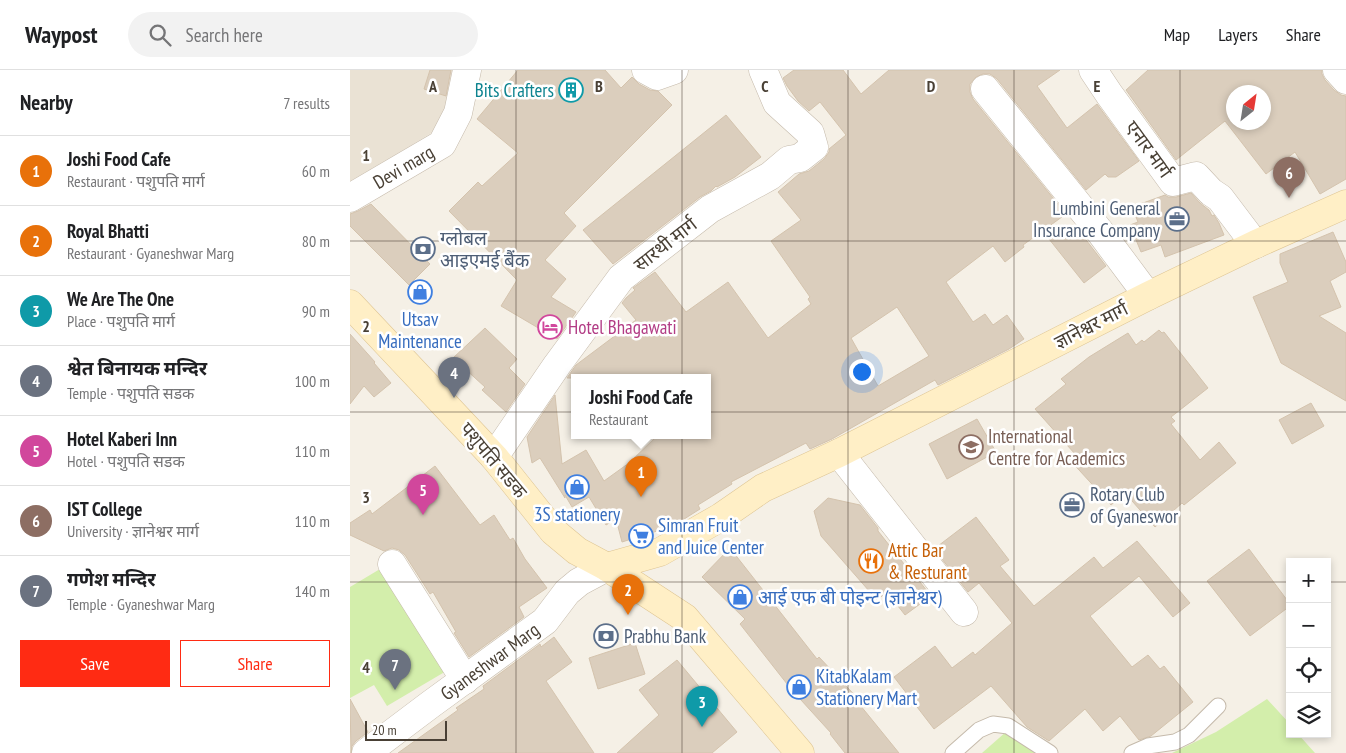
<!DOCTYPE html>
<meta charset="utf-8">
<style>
body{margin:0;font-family:"PT Sans Narrow","Noto Sans Devanagari",sans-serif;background:#f2f2f2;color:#202124}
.controls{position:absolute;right:15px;bottom:15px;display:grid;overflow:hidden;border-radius:0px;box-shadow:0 2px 8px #0003}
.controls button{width:45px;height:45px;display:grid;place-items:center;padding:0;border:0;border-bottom:1px solid #e0e0e0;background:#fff;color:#202124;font:25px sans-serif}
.compass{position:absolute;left:876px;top:15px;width:45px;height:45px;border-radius:50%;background:#fff;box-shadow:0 2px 8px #0003;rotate:30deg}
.scale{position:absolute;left:15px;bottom:12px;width:82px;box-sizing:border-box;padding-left:5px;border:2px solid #494035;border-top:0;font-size:14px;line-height:18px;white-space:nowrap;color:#494035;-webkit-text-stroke:4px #fff;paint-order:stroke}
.you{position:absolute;left:511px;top:301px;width:18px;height:18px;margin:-12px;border:4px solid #fff;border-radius:50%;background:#1a73e8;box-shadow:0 0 0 8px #1a73e833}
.badge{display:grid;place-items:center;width:32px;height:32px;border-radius:50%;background:#ff2b13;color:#fff;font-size:16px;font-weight:700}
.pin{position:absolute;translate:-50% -41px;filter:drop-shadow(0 1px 2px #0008)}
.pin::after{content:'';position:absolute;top:26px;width:18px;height:15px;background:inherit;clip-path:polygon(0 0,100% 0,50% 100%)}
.popup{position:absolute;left:221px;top:304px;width:140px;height:65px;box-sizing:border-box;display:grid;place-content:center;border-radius:0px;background:#fff;filter:drop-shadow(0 1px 4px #0005);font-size:16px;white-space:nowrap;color:#757577}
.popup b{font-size:19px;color:#202124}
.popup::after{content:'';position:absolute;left:50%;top:100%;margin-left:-10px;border:10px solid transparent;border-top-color:#fff}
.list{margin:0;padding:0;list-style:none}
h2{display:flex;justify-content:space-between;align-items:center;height:65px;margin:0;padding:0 20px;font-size:21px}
h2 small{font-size:16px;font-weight:400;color:#757577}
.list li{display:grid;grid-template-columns:32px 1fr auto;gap:15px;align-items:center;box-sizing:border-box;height:70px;padding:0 20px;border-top:1px solid #e0e0e0}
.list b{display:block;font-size:19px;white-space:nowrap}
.list p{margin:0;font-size:16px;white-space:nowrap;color:#757577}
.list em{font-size:16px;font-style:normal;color:#757577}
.actions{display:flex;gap:10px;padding:15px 20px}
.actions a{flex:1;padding:11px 0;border:1px solid #ff2b13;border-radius:0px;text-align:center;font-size:18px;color:#ff2b13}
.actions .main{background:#ff2b13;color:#fff}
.icon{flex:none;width:28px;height:28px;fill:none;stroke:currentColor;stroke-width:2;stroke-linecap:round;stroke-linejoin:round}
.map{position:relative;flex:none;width:996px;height:683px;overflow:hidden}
header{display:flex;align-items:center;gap:30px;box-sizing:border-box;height:70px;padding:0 25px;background:#fff;border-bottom:1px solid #e0e0e0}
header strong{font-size:24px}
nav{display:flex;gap:28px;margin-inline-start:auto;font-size:18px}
.search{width:350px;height:45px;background:#f2f2f2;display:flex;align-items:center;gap:12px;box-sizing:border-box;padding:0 18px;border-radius:28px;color:#757577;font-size:19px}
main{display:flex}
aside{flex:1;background:#fff}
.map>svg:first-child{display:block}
.residential{fill:#eae2d4}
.green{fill:#d3eeab}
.building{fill:#dbcebd;stroke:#d4c3ad;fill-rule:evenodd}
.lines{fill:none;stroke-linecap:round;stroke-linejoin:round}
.lane-casing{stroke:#c5baab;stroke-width:17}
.street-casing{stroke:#c5baab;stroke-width:29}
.secondary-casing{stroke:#dec593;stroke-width:29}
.lane{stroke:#fff;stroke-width:15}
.street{stroke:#fff;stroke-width:28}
.secondary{stroke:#ffefc6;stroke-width:28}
.grid{fill:none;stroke:#494035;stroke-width:1;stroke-opacity:0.55}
.labels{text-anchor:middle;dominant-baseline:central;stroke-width:5;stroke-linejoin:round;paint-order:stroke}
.culture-label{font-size:19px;fill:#0d838f;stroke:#fff;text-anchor:end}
.street-label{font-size:19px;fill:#494035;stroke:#fff}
.service-label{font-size:19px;fill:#4e5e75;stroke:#fff;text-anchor:start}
.shop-label{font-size:19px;fill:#366cbe;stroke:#fff;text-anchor:start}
.hotel-label{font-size:19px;fill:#b23c85;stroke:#fff;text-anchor:start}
.education-label{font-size:19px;fill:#785e54;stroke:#fff;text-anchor:start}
.food-label{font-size:19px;fill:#c56008;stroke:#fff;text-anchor:start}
.grid-label{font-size:16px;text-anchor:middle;font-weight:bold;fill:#494035;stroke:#fff;stroke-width:5;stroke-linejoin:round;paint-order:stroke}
</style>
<header>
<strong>Waypost</strong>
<div class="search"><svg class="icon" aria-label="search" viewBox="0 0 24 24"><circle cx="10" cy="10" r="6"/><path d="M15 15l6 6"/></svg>Search here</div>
<nav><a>Map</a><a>Layers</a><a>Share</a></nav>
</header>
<main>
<aside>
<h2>Nearby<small>7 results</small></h2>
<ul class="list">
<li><span class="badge" style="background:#e8710a">1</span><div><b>Joshi Food Cafe</b><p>Restaurant · पशुपति मार्ग</p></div><em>60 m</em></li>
<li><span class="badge" style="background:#e8710a">2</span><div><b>Royal Bhatti</b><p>Restaurant · Gyaneshwar Marg</p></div><em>80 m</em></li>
<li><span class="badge" style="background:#0f9aa8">3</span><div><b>We Are The One</b><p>Place · पशुपति मार्ग</p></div><em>90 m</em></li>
<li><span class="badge" style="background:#6b7280">4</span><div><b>श्वेत बिनायक मन्दिर</b><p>Temple · पशुपति सडक</p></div><em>100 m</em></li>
<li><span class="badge" style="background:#d1479c">5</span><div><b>Hotel Kaberi Inn</b><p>Hotel · पशुपति सडक</p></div><em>110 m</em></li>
<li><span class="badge" style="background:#8d6e63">6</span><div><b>IST College</b><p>University · ज्ञानेश्वर मार्ग</p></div><em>110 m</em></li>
<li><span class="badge" style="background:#6b7280">7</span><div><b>गणेश मन्दिर</b><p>Temple · Gyaneshwar Marg</p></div><em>140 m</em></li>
</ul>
<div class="actions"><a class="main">Save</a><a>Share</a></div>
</aside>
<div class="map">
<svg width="996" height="683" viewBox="0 0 996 683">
<rect width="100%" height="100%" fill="#f5f0e6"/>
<polygon class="residential" points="0,0 104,0 97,38 86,60 0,113"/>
<g class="green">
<polygon points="35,496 98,600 37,636 24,615 0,628 0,517"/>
<polygon points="917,629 940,654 940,664 948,664 965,683 822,683 866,662"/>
<polygon points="657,661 690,683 632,683"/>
</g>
<g class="building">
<polygon points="80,0 101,0 96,26 74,19"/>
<polygon points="168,0 255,0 271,18 282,7 289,14 300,20 308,21 322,35 214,143 226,156 195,190 216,209 201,227 226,242 207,269 151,236 167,210 99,141 128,112 132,116 168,83 127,49"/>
<path d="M444,0H493L511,24L539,0H710L687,16L717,58L747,34L789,91L766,107H758L755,104L736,120L647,9L640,4H633L626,7L620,14V22L623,29L716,144L673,175L674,177L655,192L643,176L596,212L623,252L635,244L643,255L657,245L674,269L659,279L588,315L585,310L482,369L460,379L456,373L381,412L382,414L348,435L350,439L323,456L272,472L266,449L256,455L239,427L222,437L215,425V428L190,388L182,393L177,367L205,325L212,394L236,380L254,411L279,393L307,366H357V308H217L226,295L286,250L272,233L276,228L285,220L283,218L305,202L336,242L378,212L418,268L461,234L458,229L460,227L421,171L451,150L428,122L449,104L459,101L474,89L479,82V79L496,65L470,32L459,41L448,31L437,16L433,8ZM547,237L579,286L528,316L501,268Z"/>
<path d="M798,0H972V4L975,10L984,20L991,25L996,26V109L970,124L945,82L916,104L875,51L826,90L776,20ZM884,22H914V52H884Z"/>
<polygon points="376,45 411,87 385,107 367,117 366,116 361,121 350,127 263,194 233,160"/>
<polygon points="841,123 850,133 859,140 862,146 864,145 869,153 874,165 815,187 811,175 791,182 780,155 788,152 782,137 815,125 818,127 826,127"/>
<polygon points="21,134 80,194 59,215 0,156 0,144 8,141"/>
<polygon points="727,158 756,196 734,213 699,169"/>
<polygon points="983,162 996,192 996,202 980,211 991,237 969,246 996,263 996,331 931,293 903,227 938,212 930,193 930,184"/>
<polygon points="135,258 167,289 159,298 175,314 156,342 132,320 135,317 103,288"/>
<polygon points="809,260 812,263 814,262 858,318 821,347 825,351 821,354 850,390 869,372 886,393 834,435 832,433 805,457 775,423 761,435 719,389 725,384 685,339 716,314 711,309 739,287 778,263 786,275 792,270 794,272"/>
<polygon points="0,264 25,292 24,293 41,313 24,327 14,316 0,334"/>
<polygon points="961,333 974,356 942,374 929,350"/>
<polygon points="627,349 646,382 597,409 579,374"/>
<polygon points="85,396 130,455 144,445 160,470 163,468 175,489 197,518 169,537 174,547 119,587 104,563 106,562 83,522 80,524 55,485 49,480 42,478 34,481 0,465 0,453 20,440 22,444"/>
<polygon points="478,428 510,435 528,458 528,461 558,499 559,498 581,526 555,545 537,522 527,530 471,466 464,441"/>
<polygon points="626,447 659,490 650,496 684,536 744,487 753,498 787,471 840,533 823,547 789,506 740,546 782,597 798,585 810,599 814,596 843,632 801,666 789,670 770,646 753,661 735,639 699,671 677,657 641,616 584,659 544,607 585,576 602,598 623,582 625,585 662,553 629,513 618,522 584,479"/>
<polygon points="380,478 467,589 469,587 512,633 510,635 549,683 495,683 480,664 481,663 441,619 390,554 395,549 352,507"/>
<polygon points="899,479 940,534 940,536 900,566 857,511"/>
<polygon points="204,567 222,592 196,611 244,683 48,683 108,640 106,638 134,619 133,616 190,574 191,577"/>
<polygon points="285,573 295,604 248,619 239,588"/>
<polygon points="327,590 387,662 362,683 267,683 309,645 289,620"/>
<polygon points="0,629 18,662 6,671 2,676 1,683"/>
</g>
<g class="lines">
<g class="lane-casing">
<g id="lane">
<polyline points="603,683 629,660 643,654 658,656 700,683"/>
<polyline points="782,683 798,676 825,672 839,665 868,636"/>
</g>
</g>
<g class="street-casing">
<g id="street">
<polyline points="296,0 307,6 324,0"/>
<polyline points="743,0 759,24 823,112 846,106 861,122 870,128 898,165 906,174"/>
<polyline points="987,0 996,10"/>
<polyline points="635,19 751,163 798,226"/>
<path id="s1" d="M0,128L92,74L108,43L117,0"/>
<polyline points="489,383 614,542"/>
<polyline points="144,387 207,295 271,208 360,139 420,106 439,90 450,88 464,77 460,63 427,33 413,0"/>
<polyline points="42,494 115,610"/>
<path id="s2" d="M16,683L81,634L195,551L217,522L229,512L257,497"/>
</g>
</g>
<g class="secondary-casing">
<g id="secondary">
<polyline points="0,234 144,387 203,461 227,481 257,497 335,548 450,683"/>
<polyline points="257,497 310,482 371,447 413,418 489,383 798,226 906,174 996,134"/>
</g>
</g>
<use href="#lane" class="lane"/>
<use href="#street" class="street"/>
<use href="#secondary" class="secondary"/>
</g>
<path class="grid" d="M166,0V683M332,0V683M498,0V683M664,0V683M830,0V683M0,171H996M0,342H996M0,512H940M977,512H996"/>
<defs>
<g id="building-ring" transform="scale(1.25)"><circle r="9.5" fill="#fff" stroke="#0f9aa8" stroke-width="1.5"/><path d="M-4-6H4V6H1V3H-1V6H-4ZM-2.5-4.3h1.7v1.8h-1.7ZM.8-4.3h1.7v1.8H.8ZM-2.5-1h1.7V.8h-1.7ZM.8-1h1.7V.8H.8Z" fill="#0f9aa8"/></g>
<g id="office-ring" transform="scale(1.25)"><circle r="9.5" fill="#fff" stroke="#5c6f8a" stroke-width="1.5"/><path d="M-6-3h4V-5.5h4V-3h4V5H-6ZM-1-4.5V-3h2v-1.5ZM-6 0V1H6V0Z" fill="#5c6f8a"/></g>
<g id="bank-ring" transform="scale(1.25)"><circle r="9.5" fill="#fff" stroke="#5c6f8a" stroke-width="1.5"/><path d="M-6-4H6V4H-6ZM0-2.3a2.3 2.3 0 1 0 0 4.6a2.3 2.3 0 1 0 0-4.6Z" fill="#5c6f8a"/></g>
<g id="shop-ring" transform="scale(1.25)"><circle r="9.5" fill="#fff" stroke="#3f7fe0" stroke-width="1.5"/><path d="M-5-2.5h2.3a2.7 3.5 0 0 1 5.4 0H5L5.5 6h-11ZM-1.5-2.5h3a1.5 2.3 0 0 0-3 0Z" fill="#3f7fe0"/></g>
<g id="hotel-ring" transform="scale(1.25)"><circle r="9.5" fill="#fff" stroke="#d1479c" stroke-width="1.5"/><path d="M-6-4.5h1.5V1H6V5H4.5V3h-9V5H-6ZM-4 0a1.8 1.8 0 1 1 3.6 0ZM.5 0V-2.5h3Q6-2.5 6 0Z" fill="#d1479c"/></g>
<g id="university-ring" transform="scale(1.25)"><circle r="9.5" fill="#fff" stroke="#8d6e63" stroke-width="1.5"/><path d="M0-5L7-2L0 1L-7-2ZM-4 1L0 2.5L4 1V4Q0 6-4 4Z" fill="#8d6e63"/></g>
<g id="supermarket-ring" transform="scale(1.25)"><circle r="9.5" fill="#fff" stroke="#3f7fe0" stroke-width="1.5"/><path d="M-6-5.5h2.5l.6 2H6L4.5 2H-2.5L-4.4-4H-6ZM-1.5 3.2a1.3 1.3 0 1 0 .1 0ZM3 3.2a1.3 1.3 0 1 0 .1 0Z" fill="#3f7fe0"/></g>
<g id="restaurant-ring" transform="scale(1.25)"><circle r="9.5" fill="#fff" stroke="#e8710a" stroke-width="1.5"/><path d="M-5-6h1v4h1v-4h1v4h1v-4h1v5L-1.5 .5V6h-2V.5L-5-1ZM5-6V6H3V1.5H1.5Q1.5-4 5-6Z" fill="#e8710a"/></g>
</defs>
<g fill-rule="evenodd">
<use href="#building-ring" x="221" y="20"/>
<use href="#office-ring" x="827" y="149"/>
<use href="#bank-ring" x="73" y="179"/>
<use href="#shop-ring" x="70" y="222"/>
<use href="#hotel-ring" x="200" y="257"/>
<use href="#university-ring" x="621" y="377"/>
<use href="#shop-ring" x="227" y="417"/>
<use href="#office-ring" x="722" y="435"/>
<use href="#supermarket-ring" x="291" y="466"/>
<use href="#restaurant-ring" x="521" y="491"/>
<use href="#shop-ring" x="390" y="527"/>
<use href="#bank-ring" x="256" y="566"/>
<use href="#shop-ring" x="449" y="617"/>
</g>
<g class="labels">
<g class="culture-label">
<text x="204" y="20">Bits Crafters</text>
</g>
<g class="street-label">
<text transform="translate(799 79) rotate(54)">एनार मार्ग</text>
<text stroke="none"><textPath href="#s1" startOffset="62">Devi marg</textPath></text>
<text transform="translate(315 174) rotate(-38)">सारथी मार्ग</text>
<text transform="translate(741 255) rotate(-27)">ज्ञानेश्वर मार्ग</text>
<text transform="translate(144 390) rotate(50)">पशुपति सडक</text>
<text stroke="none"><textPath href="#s2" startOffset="154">Gyaneshwar Marg</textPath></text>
</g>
<g class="service-label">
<text x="810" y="138" text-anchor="end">Lumbini General<tspan x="810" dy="22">Insurance Company</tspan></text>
<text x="90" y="168">ग्लोबल<tspan x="90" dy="22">आइएमई बैंक</tspan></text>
<text x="740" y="424">Rotary Club<tspan x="740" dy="22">of Gyaneswor</tspan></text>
<text x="274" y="566">Prabhu Bank</text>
</g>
<g class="shop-label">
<text x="70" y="249" text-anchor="middle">Utsav<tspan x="70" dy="22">Maintenance</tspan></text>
<text x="227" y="444" text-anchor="middle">3S stationery</text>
<text x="308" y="455">Simran Fruit<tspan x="308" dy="22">and Juice Center</tspan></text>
<text x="408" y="527">आई एफ बी पोइन्ट (ज्ञानेश्वर)</text>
<text x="466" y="606">KitabKalam<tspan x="466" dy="22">Stationery Mart</tspan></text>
</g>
<g class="hotel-label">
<text x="218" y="257">Hotel Bhagawati</text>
</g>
<g class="education-label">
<text x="638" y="366">International<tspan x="638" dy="22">Centre for Academics</tspan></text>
</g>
<g class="food-label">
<text x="538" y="480">Attic Bar<tspan x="538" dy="22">&amp; Resturant</tspan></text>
</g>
</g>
<g class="grid-label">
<text x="83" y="22">A</text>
<text x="249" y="22">B</text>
<text x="415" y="22">C</text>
<text x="581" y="22">D</text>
<text x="747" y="22">E</text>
<text x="16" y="91">1</text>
<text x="16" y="262">2</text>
<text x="16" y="433">3</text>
<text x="16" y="603">4</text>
</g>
</svg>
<div class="controls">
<button>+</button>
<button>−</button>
<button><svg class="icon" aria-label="locate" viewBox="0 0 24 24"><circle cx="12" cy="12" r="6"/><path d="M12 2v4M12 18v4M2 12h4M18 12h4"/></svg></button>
<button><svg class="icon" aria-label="layers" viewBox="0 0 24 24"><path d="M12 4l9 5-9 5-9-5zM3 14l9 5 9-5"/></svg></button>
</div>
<svg class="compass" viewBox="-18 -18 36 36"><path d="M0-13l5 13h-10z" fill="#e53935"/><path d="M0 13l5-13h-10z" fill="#757577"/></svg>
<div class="scale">20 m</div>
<div class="you"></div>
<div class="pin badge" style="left:291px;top:427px;background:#e8710a">1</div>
<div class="popup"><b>Joshi Food Cafe</b>Restaurant</div>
<div class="pin badge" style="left:278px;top:545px;background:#e8710a">2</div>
<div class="pin badge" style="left:352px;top:657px;background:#0f9aa8">3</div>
<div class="pin badge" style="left:104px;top:328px;background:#6b7280">4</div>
<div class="pin badge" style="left:73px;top:445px;background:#d1479c">5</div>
<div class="pin badge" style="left:939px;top:128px;background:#8d6e63">6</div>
<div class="pin badge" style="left:45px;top:620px;background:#6b7280">7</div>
</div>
</main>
